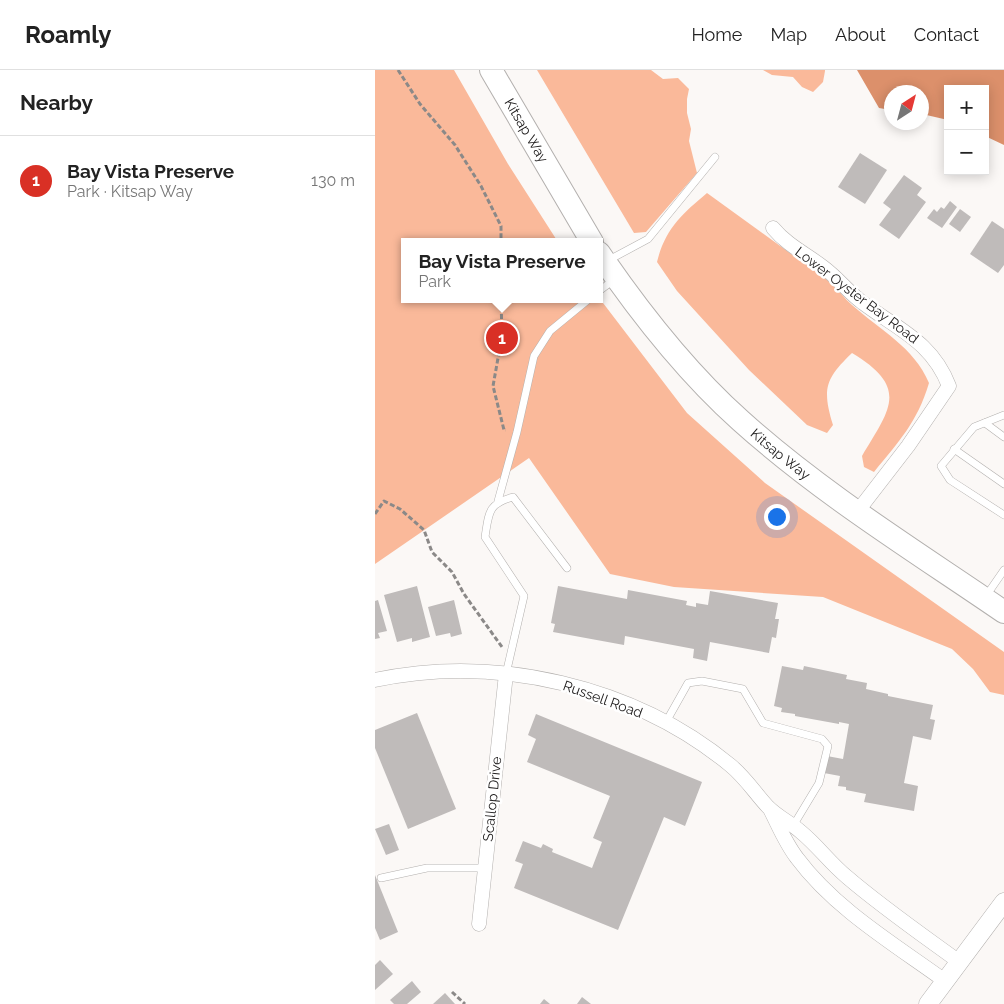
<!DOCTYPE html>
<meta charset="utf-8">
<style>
body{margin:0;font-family:Raleway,sans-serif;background:#f6f6f6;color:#222}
.controls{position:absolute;right:15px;top:15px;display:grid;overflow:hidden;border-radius:0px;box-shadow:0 2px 12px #0003}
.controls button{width:45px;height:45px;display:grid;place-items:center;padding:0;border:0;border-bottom:1px solid #e0e0e0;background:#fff;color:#222;font:25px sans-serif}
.compass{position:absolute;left:509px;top:15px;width:45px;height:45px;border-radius:50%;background:#fff;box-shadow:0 2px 12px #0003;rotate:36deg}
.you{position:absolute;left:401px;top:446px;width:18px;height:18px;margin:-12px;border:4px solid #fff;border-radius:50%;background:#1a73e8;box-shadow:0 0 0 8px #1a73e833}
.badge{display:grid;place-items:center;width:32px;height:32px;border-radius:50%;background:#d93025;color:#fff;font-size:16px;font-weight:700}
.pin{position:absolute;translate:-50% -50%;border:2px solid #fff;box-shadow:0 1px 5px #0006}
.popup{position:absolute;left:26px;top:168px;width:202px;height:65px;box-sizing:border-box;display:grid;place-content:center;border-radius:0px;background:#fff;filter:drop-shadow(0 1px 4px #0005);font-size:16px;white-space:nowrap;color:#767676}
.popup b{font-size:19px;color:#222}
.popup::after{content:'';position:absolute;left:50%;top:100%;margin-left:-10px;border:10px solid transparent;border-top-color:#fff}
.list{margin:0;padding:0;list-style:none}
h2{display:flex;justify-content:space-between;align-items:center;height:65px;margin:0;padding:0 20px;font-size:21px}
h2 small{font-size:16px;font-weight:400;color:#767676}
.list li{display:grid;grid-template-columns:32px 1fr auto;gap:15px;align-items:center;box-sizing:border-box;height:90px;padding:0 20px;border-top:1px solid #e0e0e0}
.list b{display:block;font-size:19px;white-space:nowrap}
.list p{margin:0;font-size:16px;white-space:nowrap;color:#767676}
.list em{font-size:16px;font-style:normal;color:#767676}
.map{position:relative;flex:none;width:629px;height:934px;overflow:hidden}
header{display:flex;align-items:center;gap:30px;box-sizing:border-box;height:70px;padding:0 25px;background:#fff;border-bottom:1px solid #e0e0e0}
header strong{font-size:24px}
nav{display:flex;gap:28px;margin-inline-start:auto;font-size:18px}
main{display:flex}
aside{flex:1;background:#fff}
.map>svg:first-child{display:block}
.green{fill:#fab99a}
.water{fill:#dc906b}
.building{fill:#bfbbba}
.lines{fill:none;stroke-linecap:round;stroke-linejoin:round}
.service-casing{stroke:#b3b0ae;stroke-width:8}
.minor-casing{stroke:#b3b0ae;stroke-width:15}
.tertiary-casing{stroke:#b3b0ae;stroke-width:19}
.primary-casing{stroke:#b3b0ae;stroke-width:24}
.path{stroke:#8b8988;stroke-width:3;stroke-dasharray:5 2.5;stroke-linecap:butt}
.service{stroke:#fff;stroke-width:7}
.minor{stroke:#fff;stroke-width:14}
.tertiary{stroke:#fff;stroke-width:18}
.primary{stroke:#fff;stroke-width:22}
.labels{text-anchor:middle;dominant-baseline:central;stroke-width:5;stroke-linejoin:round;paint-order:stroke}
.street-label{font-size:14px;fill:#222020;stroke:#fff}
</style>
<header>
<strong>Roamly</strong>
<nav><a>Home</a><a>Map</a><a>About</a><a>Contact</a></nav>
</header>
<main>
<aside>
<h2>Nearby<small></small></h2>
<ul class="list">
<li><span class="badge">1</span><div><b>Bay Vista Preserve</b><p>Park · Kitsap Way</p></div><em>130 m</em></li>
</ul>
</aside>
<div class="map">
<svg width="629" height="934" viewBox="0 0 629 934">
<rect width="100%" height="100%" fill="#fbf8f6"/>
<g class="green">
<polygon points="0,0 79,0 133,94 183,172 29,172 29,229 225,229 312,343 390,413 629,582 629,625 615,622 598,599 577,579 448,527 299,517 235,504 154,388 0,494"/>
<polygon points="162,0 276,0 288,9 303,8 314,19 312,29 312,43 316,59 314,71 322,103 271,162 259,163"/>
<polygon points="388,0 450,0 450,1 448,12 438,22 427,17 418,7 397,5"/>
<path d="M332,123L459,215C464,221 470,229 477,235C505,260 539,277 554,313C542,353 524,371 499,402L489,397L487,386C515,339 535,318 477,283C450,309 447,319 458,355L452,363L432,355L374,300L302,221L282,192C290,159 307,144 332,123Z"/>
</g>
<polygon class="water" points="482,0 629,0 629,75 610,66 610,19 573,19 573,50 547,44 546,22 516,22 516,40 504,38"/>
<g class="building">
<polygon points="485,83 512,100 490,134 463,117"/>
<polygon points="529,105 547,118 542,125 551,132 524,169 504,155 516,139 508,133"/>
<polygon points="575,131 582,137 567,158 552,148 559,139 562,142 566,137 569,139"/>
<polygon points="585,139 596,147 585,162 574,154"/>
<polygon points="617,151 629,159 629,195 623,203 595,184"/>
<polygon points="42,516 55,567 37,572 37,568 22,572 9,525"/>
<polygon points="183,516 252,529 253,520 312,531 311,535 321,537 321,533 333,535 335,521 403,533 400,549 404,549 401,568 397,567 394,583 335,572 332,591 318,588 319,579 250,566 249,575 178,562 180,554 176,553"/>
<polygon points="3,530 12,561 3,563 5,568 0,569 0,531"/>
<polygon points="79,530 87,564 76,567 75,563 61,566 53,537"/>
<polygon points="407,596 428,600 429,596 472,605 471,609 492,613 491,619 513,624 513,626 558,635 555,649 560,650 556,670 538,666 529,713 543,716 539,741 489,732 491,724 471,720 471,717 463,716 465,706 449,703 452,686 468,689 474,654 464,652 464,654 420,646 420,644 406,642 407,638 399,636"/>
<polygon points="42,643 81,739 33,759 0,678 0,660"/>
<polygon points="161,644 327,712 310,756 289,747 243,860 139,818 148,794 140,791 148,771 166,778 168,774 178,779 177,782 217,798 227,772 218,768 235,726 152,692 161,669 153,665"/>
<polygon points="14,754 24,780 11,785 0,759"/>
<polygon points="0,805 23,862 5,870 0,858"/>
<polygon points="5,890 18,904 0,920 0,895"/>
<polygon points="37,911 46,922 32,934 19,934 15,930"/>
<polygon points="70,923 80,934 58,934"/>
<polygon points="207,927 216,934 202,934"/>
<polygon points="169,929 175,934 165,934"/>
</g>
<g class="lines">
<g class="service-casing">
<g id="service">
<polyline points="232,191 273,169 340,87"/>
<polyline points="224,221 240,209"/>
<polyline points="629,345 599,357 566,396 575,410 629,445"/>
<polyline points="610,353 629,367"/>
<polyline points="579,379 629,414"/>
<polyline points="123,431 142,362 159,286 175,261 214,229"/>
<polyline points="611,526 629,500"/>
<path d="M131,604L149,526L110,467C114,442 113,434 138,427L192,498"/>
<polyline points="291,652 313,613 327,611 368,619 388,653 447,669 453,676 444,713 418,756"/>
<polyline points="6,808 52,798 110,798"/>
</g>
</g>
<g class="minor-casing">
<g id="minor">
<path d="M398,158C412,175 431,184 448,197C463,208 474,223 488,233C524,260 557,272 574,316L533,376L482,442"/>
<path d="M0,610C121,584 259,616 355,695C370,707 380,723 393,737C403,747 416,753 426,762C443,776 455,793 472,807C507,837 546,864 583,891"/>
<path d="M396,741C404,757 411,774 422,788C460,839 519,874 570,911"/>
<polyline points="104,854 131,604"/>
</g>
</g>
<g class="tertiary-casing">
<polyline id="tertiary" points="553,934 629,832"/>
</g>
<g class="primary-casing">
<g id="primary">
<path id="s1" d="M116,0L217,172"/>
<path id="s2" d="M224,183C265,243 311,302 366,351C446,423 540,481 629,542"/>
</g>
</g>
<g class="path">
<polyline points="23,0 45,34 80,75 106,116 126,156 126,172"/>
<polyline points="126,229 127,266 118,316 129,360 131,360"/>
<polyline points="0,444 9,431 25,439 49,460 57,482 77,502 89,524 127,577"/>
<polyline points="77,922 90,934"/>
</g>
<use href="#service" class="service"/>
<use href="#minor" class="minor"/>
<use href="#tertiary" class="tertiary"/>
<use href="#primary" class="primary"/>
</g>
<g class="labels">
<g class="street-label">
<text stroke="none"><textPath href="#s1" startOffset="70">Kitsap Way</textPath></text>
<text transform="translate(482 225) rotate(37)">Lower Oyster Bay Road</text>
<text stroke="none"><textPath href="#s2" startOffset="272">Kitsap Way</textPath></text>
<text transform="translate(228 629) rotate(20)">Russell Road</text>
<text transform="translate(117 729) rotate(-84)">Scallop Drive</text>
</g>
</g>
</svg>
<div class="controls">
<button>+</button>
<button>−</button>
</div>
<svg class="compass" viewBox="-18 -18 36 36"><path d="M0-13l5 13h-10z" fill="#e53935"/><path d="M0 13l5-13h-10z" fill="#767676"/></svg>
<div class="you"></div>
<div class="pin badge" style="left:127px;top:268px">1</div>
<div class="popup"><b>Bay Vista Preserve</b>Park</div>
</div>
</main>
